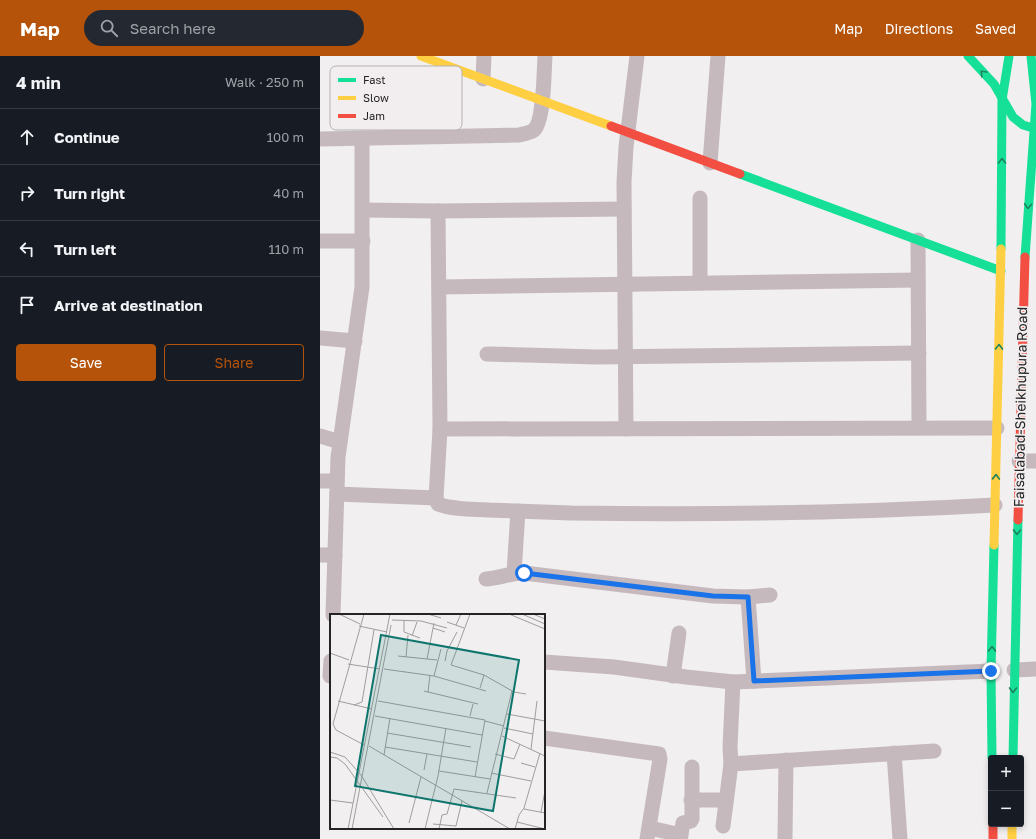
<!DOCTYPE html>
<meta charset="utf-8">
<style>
body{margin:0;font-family:"Golos Text",sans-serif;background:#242831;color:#f1f3f6}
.controls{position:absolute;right:12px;bottom:12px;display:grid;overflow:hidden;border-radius:4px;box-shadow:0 2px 6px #0003}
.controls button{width:36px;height:36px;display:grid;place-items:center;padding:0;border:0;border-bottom:1px solid #363941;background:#171b24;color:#f1f3f6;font:20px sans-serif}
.stop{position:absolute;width:12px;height:12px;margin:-9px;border:3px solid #1a73e8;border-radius:50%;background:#fff}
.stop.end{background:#1a73e8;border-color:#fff;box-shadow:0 1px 4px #0008}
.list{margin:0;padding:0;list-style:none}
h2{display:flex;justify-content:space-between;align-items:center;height:52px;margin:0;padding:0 16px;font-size:17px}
h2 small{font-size:13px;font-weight:400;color:#9ea1a6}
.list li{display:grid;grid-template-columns:26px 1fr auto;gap:12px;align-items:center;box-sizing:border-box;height:56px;padding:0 16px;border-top:1px solid #363941}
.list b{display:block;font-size:15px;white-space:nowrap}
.list em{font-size:13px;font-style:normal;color:#9ea1a6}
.actions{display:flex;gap:8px;padding:12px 16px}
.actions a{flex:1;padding:9px 0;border:1px solid #b45309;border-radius:4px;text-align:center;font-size:14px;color:#b45309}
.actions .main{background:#b45309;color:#fff}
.icon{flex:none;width:22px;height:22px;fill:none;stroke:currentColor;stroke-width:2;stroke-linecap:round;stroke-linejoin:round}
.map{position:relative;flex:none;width:716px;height:783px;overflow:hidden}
header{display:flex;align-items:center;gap:24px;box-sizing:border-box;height:56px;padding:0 20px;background:#b45309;color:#fff}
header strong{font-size:19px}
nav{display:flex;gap:22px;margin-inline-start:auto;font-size:14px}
.search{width:280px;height:36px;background:#242831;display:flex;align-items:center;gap:10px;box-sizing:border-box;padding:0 14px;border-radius:22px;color:#9ea1a6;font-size:15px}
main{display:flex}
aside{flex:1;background:#171b24}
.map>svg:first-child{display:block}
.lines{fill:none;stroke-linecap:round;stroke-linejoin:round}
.street{stroke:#c6b9be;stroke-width:15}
.fast{stroke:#16e098;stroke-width:9}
.slow{stroke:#ffcf43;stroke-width:9}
.jam{stroke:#f24e42;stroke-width:9}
.oneway{stroke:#1e825e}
.route{stroke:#1a73e8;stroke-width:5}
.labels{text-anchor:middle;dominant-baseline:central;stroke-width:3.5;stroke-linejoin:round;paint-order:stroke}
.street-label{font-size:14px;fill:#252424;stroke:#f2eeef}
.inset-road{fill:none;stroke:#9f9e9e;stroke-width:1}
.view{fill:#0f766e;fill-opacity:0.15;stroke:#0f766e;stroke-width:2}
.inset-edge{fill:none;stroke:#252424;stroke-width:2}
.key{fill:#f2eeef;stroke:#b4b1b2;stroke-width:1}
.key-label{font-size:11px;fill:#252424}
</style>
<header>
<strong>Map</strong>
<div class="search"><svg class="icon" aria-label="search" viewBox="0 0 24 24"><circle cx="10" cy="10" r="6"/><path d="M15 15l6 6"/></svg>Search here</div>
<nav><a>Map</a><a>Directions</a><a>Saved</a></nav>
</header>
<main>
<aside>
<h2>4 min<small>Walk · 250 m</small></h2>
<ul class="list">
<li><svg class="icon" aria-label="ahead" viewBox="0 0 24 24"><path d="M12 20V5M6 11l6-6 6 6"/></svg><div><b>Continue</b></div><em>100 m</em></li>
<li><svg class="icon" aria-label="right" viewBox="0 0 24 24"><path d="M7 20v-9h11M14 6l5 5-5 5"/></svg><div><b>Turn right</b></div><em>40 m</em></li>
<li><svg class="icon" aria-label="left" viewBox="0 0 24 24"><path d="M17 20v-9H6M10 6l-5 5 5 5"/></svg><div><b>Turn left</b></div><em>110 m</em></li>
<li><svg class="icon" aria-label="arrive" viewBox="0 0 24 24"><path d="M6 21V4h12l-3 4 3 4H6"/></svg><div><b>Arrive at destination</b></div></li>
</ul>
<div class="actions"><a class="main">Save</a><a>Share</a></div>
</aside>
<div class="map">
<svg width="716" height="783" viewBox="0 0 716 783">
<rect width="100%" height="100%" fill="#f1eff0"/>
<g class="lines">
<g class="street">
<polyline points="163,23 164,0"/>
<path d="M0,83L199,79C203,78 210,77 214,74C224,65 224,15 225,0"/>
<polyline points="390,107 398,0"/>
<polyline points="380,142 380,227"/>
<polyline points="43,154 118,155 304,153"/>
<path d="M118,155L120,373L116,442L118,448C134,454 153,453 169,454C197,455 224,456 251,457C393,459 534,457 675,449"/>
<polyline points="598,184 599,372"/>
<polyline points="0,185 43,185"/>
<polyline points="119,231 598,224"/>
<polyline points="0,282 35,285"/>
<polyline points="167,298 277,301 599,297"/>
<polyline points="120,373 677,372"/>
<polyline points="306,373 304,126 306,91 317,0"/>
<polyline points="0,380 20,386"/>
<polyline points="699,405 716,405"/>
<polyline points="0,425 17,425"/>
<polyline points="17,438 116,442"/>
<polyline points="0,499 15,499"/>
<polyline points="194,517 198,455"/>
<path d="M166,523C179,522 191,517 204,517L393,540L428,541L450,539"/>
<polyline points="428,541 434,625"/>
<polyline points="13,559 18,401 42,231 42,82"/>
<polyline points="224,606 294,611 366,621 413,626 671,615"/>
<polyline points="694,614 716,613"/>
<polyline points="10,620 11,605"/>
<polyline points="353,620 359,577"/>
<polyline points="224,682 339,698 340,703 327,783"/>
<polyline points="574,697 580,783"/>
<polyline points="411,708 614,695"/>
<polyline points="371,744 406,744"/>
<polyline points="403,770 411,708 410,691 413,626"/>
<polyline points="330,772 361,779"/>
<polyline points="360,783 363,767 371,765 372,763 372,711"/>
<polyline points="465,783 466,704"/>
</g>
<g class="fast">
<polyline points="648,0 674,28 693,61 703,69 713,72 716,75"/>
<polyline points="420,118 681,215"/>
<polyline points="681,193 682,44 689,0"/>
<polyline points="705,201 716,48 711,0"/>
<polyline points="672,702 671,615 674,489"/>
<polyline points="693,702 698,464"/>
</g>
<g class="slow">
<polyline points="101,0 291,70"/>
<polyline points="674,489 681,193"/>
<polyline points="692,768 692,783"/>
</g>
<g class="jam">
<polyline points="291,70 420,118"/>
<polyline points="698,464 705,201"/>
<polyline points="673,768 673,783"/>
</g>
</g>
<defs><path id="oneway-chevron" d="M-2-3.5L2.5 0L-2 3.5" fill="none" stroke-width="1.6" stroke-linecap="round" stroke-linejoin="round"/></defs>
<g class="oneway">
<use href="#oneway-chevron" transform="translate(663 17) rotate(-133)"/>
<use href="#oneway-chevron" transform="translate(682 105) rotate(-90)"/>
<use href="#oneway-chevron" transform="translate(708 150) rotate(94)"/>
<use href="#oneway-chevron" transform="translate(679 291) rotate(-89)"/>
<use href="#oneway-chevron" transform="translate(676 421) rotate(-88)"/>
<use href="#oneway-chevron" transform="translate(697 476) rotate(91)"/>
<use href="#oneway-chevron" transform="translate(672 593) rotate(-89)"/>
<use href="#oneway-chevron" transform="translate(693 634) rotate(91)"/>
</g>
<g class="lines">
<polyline class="route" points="204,517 393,540 428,541 434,625 671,615"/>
</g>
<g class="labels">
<g class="street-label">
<text transform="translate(700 351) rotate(-89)">Faisalabad-Sheikhupura Road</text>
</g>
</g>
<g transform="translate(10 558)">
<rect width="215" height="215" fill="#f1eff0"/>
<path class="inset-road" d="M9,0L30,10M34,0L3,110L6,116L34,131M98,0L111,4M140,0L121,51L154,61L184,78L196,80M179,0L215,15M192,0L215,10M203,0L215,5M62,6L91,7L117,14M74,7V18L90,24M117,8L134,14M126,11L131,0M29,12L57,18M103,14L115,18M82,22L87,8M0,39L19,46M68,42L107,46M76,43L78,21M97,45L104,9M115,47L117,37L127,18M18,50L50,55M54,55L104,62L156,77M104,62L111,35M150,74L154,61M94,77L148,90M98,78L100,61M8,87L42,95M48,87L155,106L145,163M24,91L32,88L44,16M177,100L215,107M45,102L152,121M140,102L143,90M155,107L174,112M174,114L203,120M57,119L141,133M172,122L215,142M39,132L180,215M55,133L147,148M201,135L207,87M0,138L15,143L31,161L64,215M165,140L184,145L190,130M54,141L60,104M0,143L7,144L15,150L53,203M191,149L205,153M94,156L97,140M109,157L160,165M161,159L201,167M157,179L182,77M0,186L23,189M194,195L215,199M211,198L215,177M187,208L215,215M79,209L91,163M103,210L126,212L132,187M18,215L60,0M22,215L61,11M95,215L108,162L116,114M109,215L112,201L117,200L124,175L186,184M185,215L189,201L194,194L210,139"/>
<path class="view" d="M51,21L189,46L163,197L25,172Z"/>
<rect width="215" height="215" class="inset-edge"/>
</g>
<rect x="10" y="10" width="132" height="64" rx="6" class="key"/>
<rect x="18" y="22" width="18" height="4" fill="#16e098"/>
<rect x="18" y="40" width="18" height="4" fill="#ffcf43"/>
<rect x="18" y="58" width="18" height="4" fill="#f24e42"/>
<g class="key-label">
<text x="43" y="28">Fast</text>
<text x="43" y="46">Slow</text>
<text x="43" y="64">Jam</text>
</g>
</svg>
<div class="controls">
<button>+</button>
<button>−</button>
</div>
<div class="stop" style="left:204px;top:517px"></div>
<div class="stop end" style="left:671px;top:615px"></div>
</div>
</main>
